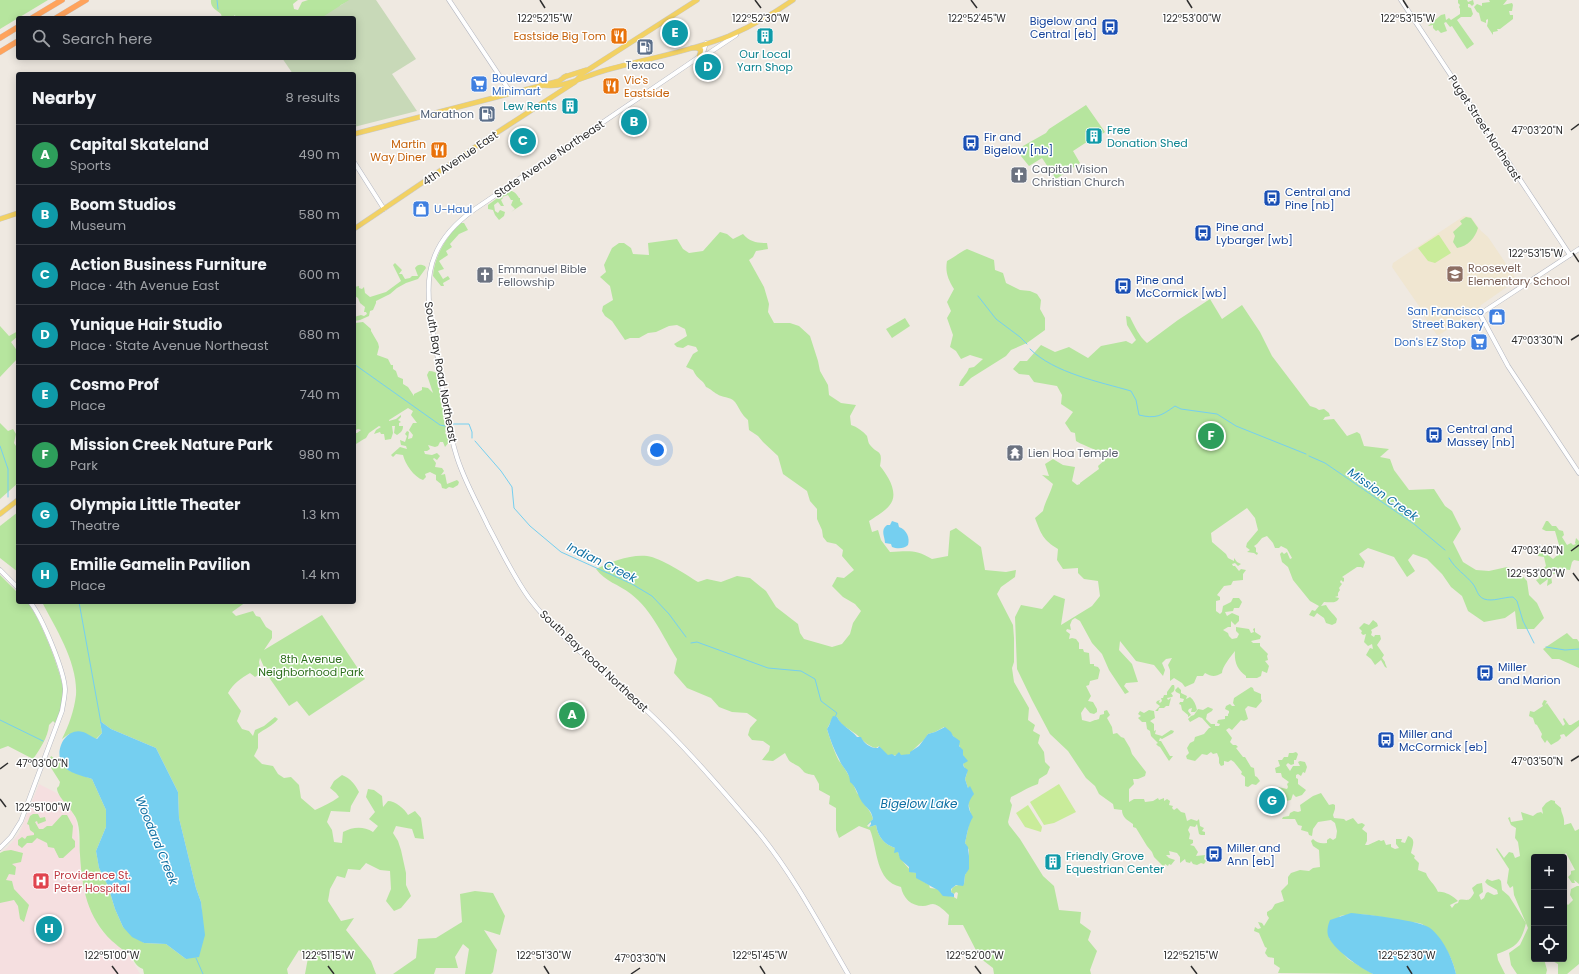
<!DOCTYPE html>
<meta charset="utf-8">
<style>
body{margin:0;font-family:Poppins,sans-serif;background:#20242c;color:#f1f3f6}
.controls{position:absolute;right:12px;bottom:12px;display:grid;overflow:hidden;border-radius:4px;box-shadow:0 2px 10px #0003}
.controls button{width:36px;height:36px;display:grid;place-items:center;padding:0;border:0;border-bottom:1px solid #363941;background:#171b24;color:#f1f3f6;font:20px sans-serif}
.you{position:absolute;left:657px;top:450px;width:14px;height:14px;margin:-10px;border:3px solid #fff;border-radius:50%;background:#1a73e8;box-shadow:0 0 0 6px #1a73e833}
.badge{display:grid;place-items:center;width:26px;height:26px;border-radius:50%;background:#4264fb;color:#fff;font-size:13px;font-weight:700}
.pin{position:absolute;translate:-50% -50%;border:2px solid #fff;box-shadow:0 1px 4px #0006}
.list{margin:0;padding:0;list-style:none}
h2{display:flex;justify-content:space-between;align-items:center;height:52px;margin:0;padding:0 16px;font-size:17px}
h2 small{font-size:13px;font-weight:400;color:#9ea1a6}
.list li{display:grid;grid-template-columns:26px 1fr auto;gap:12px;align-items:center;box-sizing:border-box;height:60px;padding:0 16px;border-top:1px solid #363941}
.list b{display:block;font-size:15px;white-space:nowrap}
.list p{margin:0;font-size:13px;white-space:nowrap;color:#9ea1a6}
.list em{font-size:13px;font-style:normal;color:#9ea1a6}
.icon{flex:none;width:22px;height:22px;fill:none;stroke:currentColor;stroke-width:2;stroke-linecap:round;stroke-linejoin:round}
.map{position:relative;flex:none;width:1579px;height:974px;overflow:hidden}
.search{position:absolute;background:#171b24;box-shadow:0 2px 10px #0003;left:16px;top:16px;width:340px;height:44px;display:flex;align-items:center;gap:10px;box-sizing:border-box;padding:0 14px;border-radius:4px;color:#9ea1a6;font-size:15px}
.panel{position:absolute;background:#171b24;box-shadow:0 2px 10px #0003;left:16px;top:72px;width:340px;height:532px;border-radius:4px}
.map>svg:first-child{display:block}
.education{fill:#f0e6d1}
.medical{fill:#f5dfe0}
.green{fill:#b6e59e;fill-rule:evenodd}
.cemetery{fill:#c8d9b8}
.pitch{fill:#c9ec9a}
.water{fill:#75cff0}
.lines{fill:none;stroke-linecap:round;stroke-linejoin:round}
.stream{stroke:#75cff0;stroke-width:1}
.secondary-casing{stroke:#b4b7c1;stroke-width:5}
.primary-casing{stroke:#c9c9c9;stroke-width:5.5}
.highway-casing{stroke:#c9c9c9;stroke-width:6}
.secondary{stroke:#fff;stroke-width:4}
.primary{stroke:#f2d163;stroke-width:4.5}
.highway{stroke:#ffa35c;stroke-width:5.5}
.ticks{fill:none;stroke:#2e2e2e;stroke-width:1.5}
.labels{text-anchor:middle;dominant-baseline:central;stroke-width:3;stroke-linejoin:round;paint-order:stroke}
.transit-label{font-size:11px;fill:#164399;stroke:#fff;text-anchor:start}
.food-label{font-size:11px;fill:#c56008;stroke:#fff;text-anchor:end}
.culture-label{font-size:11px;fill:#0d838f;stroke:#fff;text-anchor:start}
.service-label{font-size:11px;fill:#4e5e75;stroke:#fff}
.shop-label{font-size:11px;fill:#366cbe;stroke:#fff;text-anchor:start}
.street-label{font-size:11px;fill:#2e2e2e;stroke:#fff}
.worship-label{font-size:11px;fill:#5b616d;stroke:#fff;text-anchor:start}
.education-label{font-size:11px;fill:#785e54;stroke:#fff;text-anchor:start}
.park-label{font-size:11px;fill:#2c6e1b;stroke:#fff}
.health-label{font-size:11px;fill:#be3a42;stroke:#fff;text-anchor:start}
.water-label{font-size:12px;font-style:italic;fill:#0d6fa3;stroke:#fff}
.ticks-label{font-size:10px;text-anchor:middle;fill:#2e2e2e;stroke:#fff;stroke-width:3;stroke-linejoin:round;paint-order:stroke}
</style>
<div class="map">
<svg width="1579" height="974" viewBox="0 0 1579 974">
<rect width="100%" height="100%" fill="#efe9e1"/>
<polygon class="education" points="1464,216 1471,217 1481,231 1488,237 1517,280 1481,305 1479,309 1439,335 1437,335 1419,309 1419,306 1392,267 1393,263"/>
<polygon class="medical" points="39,784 57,793 68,805 76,819 81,869 97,924 103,932 130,957 140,974 0,974 0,854 7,848 19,834"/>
<g class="green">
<polygon points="0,0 48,0 0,29"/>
<path d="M211,0H298L293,4L294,9L298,10L302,2L308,0H351L341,5L338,9L325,18H239L234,15L235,18H222L221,14C217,10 210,8 211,0Z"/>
<polygon points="1458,0 1467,0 1468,2 1473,0 1474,4 1472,6 1470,4 1468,4 1468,7 1471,8 1473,14 1471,17 1461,17 1457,20 1474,44 1467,49 1452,26 1450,27 1446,22 1444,23 1447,31 1441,33 1438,30 1436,31 1433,28 1433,25 1428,26 1441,15 1445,14 1446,20 1449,18 1451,20 1460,14 1460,9 1459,7 1460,5 1458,3"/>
<polygon points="1489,0 1507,0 1503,5 1512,3 1513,5 1512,11 1509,11 1510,15 1513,15 1513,19 1500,29 1497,29 1498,31 1493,32 1493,35 1487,26 1488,21 1488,19 1486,20 1486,23 1481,21 1479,13 1477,12 1474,7 1477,4 1482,6 1482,3 1490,2"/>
<polygon points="1086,105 1105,132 1097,138 1094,135 1093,136 1095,139 1093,138 1073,151 1080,163 1056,179 1042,158 1029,166 1016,150 1046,133 1049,129"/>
<path d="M508,190C514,191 516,193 519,198H520V201L523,204L511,212L515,209L511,205L513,200H511L508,195L502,197L503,198L501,200L504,206H501L498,202L494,205L495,211L498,213L500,210L505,212L504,216L499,220L495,215L493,210L488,209V205Z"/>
<path d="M1466,217L1471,218L1478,228C1475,238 1468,246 1457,248L1453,242L1455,236L1453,232L1462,224L1460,221Z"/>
<path d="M461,223H464L468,230L459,234L450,244L452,247L446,251L448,255L439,261L444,269L438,271L443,279L448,276L450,279L443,283L444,286H441L433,276C434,257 447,235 461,223Z"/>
<path d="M720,232L727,234L733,239L743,234C750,242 757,243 767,243L768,249L756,251L753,257L749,260L764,287L769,304L768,312L774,323H790L799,326L810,336L818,361L820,371L828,385L829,395L841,403L856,405L850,416L851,425C857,427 863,431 867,436C868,439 868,443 870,445C878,455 883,449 880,466C888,476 900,494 889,506C885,511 875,517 869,521L872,532L878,530L881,540L890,552C908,551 916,549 932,559L948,556L950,531L956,528L981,547L985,570L1006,572L1016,570L1015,577L1001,587L997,594L1013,625L1014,638V662L1012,668L1014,682L1029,708L1028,720L1035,725L1033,731L1040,735L1038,743L1044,752L1045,762L1050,767L1047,774L1039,779L1038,784C1028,787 1020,793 1011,797L1010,801L1012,805L1008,822L1009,825L1020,839L1043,876L1054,886L1059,910L1081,912L1080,923L1091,931L1088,940L1097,951L1090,970L1091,974H994L993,968L980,958L963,925H948L949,915C945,911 939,905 933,904C930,904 927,906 923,906C911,906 903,898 901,887C875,881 878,850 870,830L859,826L839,838L836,830V808L829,804L830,796L819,790V784L814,775C801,773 806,772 798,766C789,761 790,763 785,753L773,761L762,760L769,751L770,746L763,741L752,740L748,735L750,728L757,720L747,713L732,712L719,707L711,698L687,688L674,673L677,659C663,637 652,610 631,594C618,584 606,582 596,569C610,562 631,554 647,556C661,558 685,574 698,582L707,579L721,582L737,576L750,578L766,591L776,607L798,624L800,633L804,639L832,647L842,644L850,634L853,623L861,611L855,604L843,597L832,586L837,577L844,578L854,570L842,556L843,550L836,544L827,542L823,537L822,530L817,519V509L810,501L807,491L783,474L778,456L763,442L758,436L749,430L748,420C741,414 740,409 735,402C730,396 722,398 717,394C713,392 711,389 706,387C703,379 698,381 693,370L686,367L693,354L698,351L696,347L688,345L683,348L677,347L674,344L687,336L685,329L677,325L669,326L656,332L648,333L639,338H630L625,340L612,321L605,316L602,311L603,306L613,300L610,286L600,277L606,272L604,265L612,248L619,243H624L631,248L633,254L649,255L648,243L677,239L683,249L689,253L703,251ZM833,717H837C842,727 845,726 853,732C861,737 866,746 876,748L879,746L886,755H888L904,756L910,754C913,748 924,742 928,734L935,732L944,727L957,740L963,755L964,763L963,764L967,773L965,779L971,797L968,802L971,815L965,843L969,850V856L968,869L965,875L964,884C958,885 952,885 951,892L954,894L956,892L958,893L957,899C951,894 944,899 938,889L930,888L929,885L916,877V873L912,872C907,866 900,860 898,852H895V848C884,844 878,837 876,825L869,827L867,826L873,819C871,812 868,809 864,804C861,800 861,796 857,793C852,781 847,771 840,762C836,757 829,736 827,729Z"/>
<path d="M967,249L994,260L995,270L1003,273L1006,283L1020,290L1030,291L1037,294L1041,300L1040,309L1045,318V330L1027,343L1011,350L1006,356L971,378L963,386H959C960,379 966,376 969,368L974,367L983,359L970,355L961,359L956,351L950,347L953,335L947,318L951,311L947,302L954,289C948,279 945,272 947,261C955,257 960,252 967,249Z"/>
<path d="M395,263L402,270L399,274H402L405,279L410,278L412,276H418L415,268C418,264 420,264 425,266L426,268L418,279L406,283L397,288L390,294L376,301V303L373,310L370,311L369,316L360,320L354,321V317L361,315L364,316L367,314L366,312H364L365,307L360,303L358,298L355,296L354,288L356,290V289L354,287L359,286V288L362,289L364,287L365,293L370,297L386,292L401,281L393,265Z"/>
<path d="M1210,299L1222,319L1242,305L1260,332L1272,356L1310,406L1316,408L1319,410L1324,409L1329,413L1330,416L1325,417L1323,420L1334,419L1347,436L1357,432L1360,434L1364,446L1389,449L1380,457L1390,459L1394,470L1409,490L1434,489L1445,506L1452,511L1461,529L1453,542L1463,562L1476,570L1489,571L1507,567L1517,570L1527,581L1529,595L1537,603L1544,618L1534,629H1517L1515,611L1505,618L1484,622L1468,611L1462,596L1451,587L1442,574L1427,559L1413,554L1408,560L1415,571L1407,577L1394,557L1368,548L1359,554L1365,562L1363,568L1361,567H1357L1342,577L1344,578V581L1343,582L1341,580L1340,582L1342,584L1339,588L1340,590L1338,593V596L1335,597L1339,598C1337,604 1329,602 1324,602L1321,606L1326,605C1329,611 1334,614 1337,619L1336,623L1332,625L1326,623L1324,618L1317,613L1314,617L1309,615L1312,610L1315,611L1319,606L1310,601L1293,580L1288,567L1282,562L1280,554L1282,552L1284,554L1287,552L1290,559L1292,558L1287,549L1281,546L1279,548H1275L1273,543L1267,536L1262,538L1257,544L1254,546L1256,548V552L1258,553L1257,555L1254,553L1247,552L1250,550L1246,547L1247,543L1258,530L1255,518L1247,508L1211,533L1212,542L1226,554L1228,558L1234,561V558L1237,562L1241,564L1238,566L1235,563L1232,564L1233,566H1235L1239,571L1241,569L1246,570L1243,574V580L1233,581L1231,585L1224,586L1217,595L1220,597V600L1216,601V611L1220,614L1222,612L1223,606L1231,602L1233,598H1239L1242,602L1239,608H1234L1233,611L1225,612L1227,616L1232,613L1239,616V621L1235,625L1231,621V627H1228L1223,630L1228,633L1229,636L1232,639L1237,638L1239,634L1236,631V627L1249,629L1251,633L1254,632L1253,629L1255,628V632L1261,636L1260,639L1251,641L1253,643H1260V646L1268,654L1267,656L1268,660L1265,661L1269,666L1267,673L1262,671L1261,676L1257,678H1246V676C1237,670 1234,661 1235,651C1231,656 1222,667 1222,673C1215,677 1212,677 1205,673L1203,676H1197L1194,683L1185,687L1182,683L1174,678L1170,681V670L1168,665L1172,658L1166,659L1162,663L1165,670L1163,676L1154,665L1136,661L1120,641L1119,650L1132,664L1138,682L1126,683L1124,686L1129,692L1125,694L1109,670L1102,654L1092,643L1080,621L1075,618L1072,620L1070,625L1071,630L1067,629L1066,631L1070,634L1069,639L1072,638L1076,639L1079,643V649H1083L1084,652L1089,653L1090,664H1094V666L1098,667L1100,670L1098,679L1090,681L1089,685L1086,686L1091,696L1088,701L1093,702L1097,709V712L1094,714L1090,713L1085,707L1081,713L1082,720L1090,722L1095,720H1096L1099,719L1100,715L1104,714V711L1107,710L1110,715L1107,718L1112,727L1113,734L1117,733L1121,737L1124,738L1130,748L1132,754L1146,772L1145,776L1138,779H1133L1134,784L1129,789V802L1134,799H1144L1145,802L1153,801L1158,798L1159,800L1164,798V801L1167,799L1170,801L1169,805L1173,806L1172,808L1174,810L1177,808L1181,812L1185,813L1187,821L1191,819L1197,821L1199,819L1200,826L1204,828L1202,831L1205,832V835H1201L1199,834L1197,824L1195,827L1190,826L1188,830L1190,834L1189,839L1193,840V843L1190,845L1194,846L1198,852L1196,856L1205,855L1204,859L1206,861L1204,864L1201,863L1197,865L1193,864L1191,861L1190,863L1186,862L1185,859L1180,863V857L1177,853L1169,851L1170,855H1166L1169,858L1175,860L1171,865L1169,864L1168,866L1165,864L1164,867L1154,857L1152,852L1147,846L1136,828L1133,827V824C1127,820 1122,817 1122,810L1114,809L1113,804L1099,794L1095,786L1086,778L1068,751L1050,734L1032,700L1017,669L1015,617L1021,605L1042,609L1054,595L1065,599L1061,625L1092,606L1100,596L1098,581L1084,579L1078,573V568L1063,569L1057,560L1058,549C1043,540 1041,534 1035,518L1043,511C1045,502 1050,494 1053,484L1042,475L1049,476L1045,464L1053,459L1063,465L1075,467L1072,481L1077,485L1080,484V483L1099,469L1098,466L1107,458C1100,450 1086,447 1076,441L1075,433L1071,432L1065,423L1073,412L1061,404L1062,395L1057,386L1034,382L1029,375L1019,374L1013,369L1020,361H1027L1041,345L1055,352L1069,347L1088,358L1101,346L1126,341L1132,344L1136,340L1127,325L1126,316L1130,317C1135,327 1139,336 1147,343L1178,320Z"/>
<polygon points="905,318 910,326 892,338 886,329"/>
<path d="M354,322L355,323L363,322L371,329V331L378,343L379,347L377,355L388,359L391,365H393V369L396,371L398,377L403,379V384L408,387L414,396V394L422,390V387L428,388L433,393L427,375L429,371C447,372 435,388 442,399L441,402L444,412L443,416C445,421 447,429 445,433L449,439V442L445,447L443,442H440L438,446L435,447L428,445L430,449L427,451H424L425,454L432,455L437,453L440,456L437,460L434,458L433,459L436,463L435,467L442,468L444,471L441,475L445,474L447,484L457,480L459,482L458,485L453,488L449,487L446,489L442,488L441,484L436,480V475L430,472L425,474L426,477L423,480C414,477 405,464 403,455L396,454L393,457L391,455L400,447L407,449L406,446L401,445L400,440L405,442L407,436L405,434L407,431L409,432L408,439L412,438L413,435L409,430L413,423H417L411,415L413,411L408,408L389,420V421L396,419L401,415V417L398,420L401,422L399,423V426H403C403,431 401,432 397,435L394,433L395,426H392L393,433L391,439L385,440L384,434H381L380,432L374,434L376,430L381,427L379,426L369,433L366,438C361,440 359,443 354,445V433H357L361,430L358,429L354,431Z"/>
<polygon points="0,326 9,336 18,331 18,336 11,342 18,352 18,358 0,377"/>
<polygon points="0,423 8,431 13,429 16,434 14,443 18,449 18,483 0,499"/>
<polygon points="18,512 18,572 0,558 0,526"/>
<polygon points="1546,521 1548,521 1552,526 1556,526 1559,530 1563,531 1564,535 1562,537 1567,545 1571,543 1573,545 1576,544 1575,543 1576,538 1579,541 1579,561 1574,560 1572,562 1570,570 1561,569 1559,572 1551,575 1552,583 1547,586 1548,579 1540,585 1536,580 1540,578 1537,575 1546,566 1544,557 1538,556 1539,551 1543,549 1548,552 1548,555 1553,559 1561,552 1555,531 1546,531 1542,529"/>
<path d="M0,575L18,593V602H27C39,615 60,669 63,688C64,700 59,713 56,724L53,721L49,725C48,737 40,749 33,759L8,746L0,749Z"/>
<path d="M42,602H246L232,612L236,616L253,611L256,616L260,617L266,627L272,631V638L264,650L322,615L365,679L309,716L297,701L289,706L268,676L260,658L259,662L261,673L255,677L250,673C241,678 233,684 228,693L241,711L237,721L242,729L249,731L253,736L255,730L264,726L275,717L278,719C273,726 264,729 258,734V748L254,756L262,764L273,766L278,774L284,778L291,777L299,785L301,798L315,810C323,806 331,803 339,797L336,793L330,788L334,781L342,775C351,779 354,783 359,792L351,806L350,812L331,811L327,822L332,830L334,842L342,843L343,832C353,827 363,826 373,832L378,826L369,819L375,812L366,797L368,789L374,790L382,796L383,807L388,801C395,801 405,809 408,815L415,811L421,818L424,839L415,838L412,829L396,826L393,833L398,841L401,850L406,873V885L411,896L401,908L394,911L386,901L391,889L390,871L380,870L366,863L360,870L348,869L345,878L337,876L330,889L328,901L341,921L354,918L346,930L371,961L376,974H305L308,958L299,950L287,969L288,974H144L143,969C135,966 134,960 129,953C122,950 118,946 112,941C87,917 82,888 80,855C79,844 81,829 76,818C72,809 57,797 57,788L59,786L60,782L48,763L51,756L70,771L92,779L106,810V827L96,851L99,868L108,886L115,909L123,927L144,943L166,944L186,959L202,913L201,902L196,888L179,818L178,792L156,748L111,729L100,721L102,733L96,739L69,734L62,739C69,725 74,711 76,695C78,663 56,629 42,602Z"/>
<polygon points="1373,620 1377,623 1378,626 1371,630 1372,632 1371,635 1374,637 1375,635 1380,635 1381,639 1377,645 1384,655 1382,658 1385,662 1385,663 1387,668 1385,667 1381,660 1375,665 1371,659 1366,655 1370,648 1373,649 1372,644 1368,646 1364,642 1366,634 1363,635 1361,633 1362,631 1359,628 1364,623 1369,625"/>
<polygon points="1567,633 1573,639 1577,639 1579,642 1579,668 1559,659 1552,659 1543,649"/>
<path d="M1172,685H1174C1175,688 1175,692 1171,693L1173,696L1172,697L1167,698L1168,700L1171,698L1169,706H1166L1164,708H1159L1158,711H1155L1160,706L1156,703L1157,701L1160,700L1159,702L1160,703L1162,701L1161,698H1163L1164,695H1167V692Z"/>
<path d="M1178,687L1181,690V693L1187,696L1186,699L1190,697C1194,700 1196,705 1197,710L1195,712H1191L1192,708L1189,709L1188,711L1191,715L1188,717V715L1182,710L1181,705L1179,704L1180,702H1183L1184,699L1180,698V694L1176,692L1175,690Z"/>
<polygon points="1251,687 1253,688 1254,691 1261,694 1261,699 1262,701 1256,708 1248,706 1245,709 1248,719 1244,721 1241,720 1232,730 1229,728 1226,730 1232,738 1230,742 1233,745 1236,745 1238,747 1236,748 1243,757 1245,757 1251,767 1254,768 1255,776 1257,777 1260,781 1256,785 1252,784 1248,787 1245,786 1245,777 1241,774 1242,772 1234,762 1231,760 1228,762 1224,761 1224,765 1221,766 1219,763 1219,758 1217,753 1213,754 1211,752 1207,755 1202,754 1195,761 1187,759 1186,756 1189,753 1187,748 1190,743 1194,741 1195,737 1204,734 1209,728 1211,728 1202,718 1199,717 1190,722 1188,719 1191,716 1194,715 1198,709 1203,710 1208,707 1213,709 1212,711 1207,714 1206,719 1211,724 1215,724 1215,726 1219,726 1220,724 1217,723 1218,720 1225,719 1225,716 1228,716 1228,713 1229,714 1229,711 1225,709 1226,706 1230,704 1232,706 1235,706 1233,703 1234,698"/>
<polygon points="1544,700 1547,701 1545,705 1547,703 1563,726 1565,724 1563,719 1564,718 1569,725 1571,725 1579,720 1579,726 1566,737 1564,734 1560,735 1561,738 1558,741 1551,745 1547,740 1545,743 1541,737 1542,734 1537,725 1535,724 1533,718 1529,716 1530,711 1534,712 1543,706 1542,704"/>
<polygon points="1149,710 1154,711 1155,718 1150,721 1154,724 1154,731 1156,730 1155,734 1162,736 1171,730 1174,731 1173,733 1162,739 1160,738 1159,741 1161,741 1170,756 1173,756 1169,761 1160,747 1158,746 1156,744 1158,743 1151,736 1150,731 1147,729 1146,722 1142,722 1138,718 1141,716 1138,714 1140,711 1144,713"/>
<polygon points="1296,752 1298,754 1296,760 1294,760 1294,764 1291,765 1288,763 1286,765 1290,771 1293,766 1300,766 1298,762 1300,761 1305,762 1307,767 1305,773 1303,772 1301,776 1298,774 1296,775 1296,778 1298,779 1298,784 1306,790 1302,795 1296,797 1293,794 1291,800 1286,801 1283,796 1284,793 1280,794 1278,787 1287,789 1288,787 1287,784 1289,782 1282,777 1281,773 1276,773 1275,768 1280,766 1278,760 1282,760 1284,757 1288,757 1289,753 1293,753"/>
<path d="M1321,793L1329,805L1333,804L1335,805V809L1333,815L1334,818L1344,819L1346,821L1353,818L1358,824L1362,823L1365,825L1362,829L1367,833V841L1365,845H1368L1379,840L1381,841L1384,840L1386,845L1391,844V847L1395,849L1399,848L1396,844V839H1402L1401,842L1405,843L1408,836C1417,839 1412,847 1411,853L1415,856L1414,858L1419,863L1418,870L1426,873C1428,880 1435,884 1438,892C1444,891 1453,896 1458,901L1450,905L1452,908L1455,904L1458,903L1459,900C1467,898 1468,904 1474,893L1472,888L1477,884L1482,883L1483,892L1479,895L1481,900L1484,898L1486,893L1488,892L1494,895L1498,894L1497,890L1488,885L1485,882L1487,879L1492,881L1499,879L1501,881L1502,890L1509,896L1526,923C1521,943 1516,947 1497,954L1498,960L1505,974H1456C1452,954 1439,935 1422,924C1418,922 1412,923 1407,922C1384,918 1363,911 1340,916L1329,938L1348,959L1373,974L1278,973L1280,968L1274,964V958L1268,957L1265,953L1267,948L1265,947L1259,933L1254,931L1255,927L1258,929L1261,928L1258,922L1262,923L1264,926L1269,918L1267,915V912L1272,909L1275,904L1284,901L1281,891L1288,884V877L1291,873L1300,870L1309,871L1313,868L1320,867L1319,850L1313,846L1311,841L1313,839C1317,843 1321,844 1327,843V840L1330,838L1333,840L1336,838L1337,831L1335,823L1331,820L1318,822L1313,829L1312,836L1309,835L1308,832L1301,830L1302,826L1298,825L1295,819H1282L1283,817L1289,816L1290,813L1294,811L1298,812L1301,811L1300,805L1313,796Z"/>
<path d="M1551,800L1555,801V803L1561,808C1561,814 1565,816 1564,825L1571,823L1575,831L1579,829V884L1574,880L1575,883H1572L1568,877L1571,874V871L1575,870L1566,853L1561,857H1545L1542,854L1540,857H1534V959H1544L1547,970L1546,974H1517L1511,965L1509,953L1520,945L1528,928L1514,895L1513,886L1510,888L1507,883L1509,869L1496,849L1497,848L1504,858L1509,852L1513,853L1515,858L1520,856L1518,842L1515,838L1516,828L1511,825L1508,818L1510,817L1511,822L1523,820L1521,812L1533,816L1537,813L1541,812L1543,814L1542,808L1546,803Z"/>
<polygon points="33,814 38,814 40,818 45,817 46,821 38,824 37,821 35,822 39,829 43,829 47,826 52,826 62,815 67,815 73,826 72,838 75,841 75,847 63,858 59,858 54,848 48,847 47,843 37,838 32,843 27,843 22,848 18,845 18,840 22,837 25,839 27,836 34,835 34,833 30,830 29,825 27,824 30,816"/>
<polygon points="11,850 23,853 21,862 12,864 16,867 15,875 9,874 6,880 12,881 14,889 29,905 24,922 20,919 18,906 14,900 0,903 0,853 4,851"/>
<polygon points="1577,886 1579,886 1579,964 1567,974 1558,974 1558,964 1549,959 1564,959 1564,901 1568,905 1573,900 1570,895 1571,889"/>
<polygon points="475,891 493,893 505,916 500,935 484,930 497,950 493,972 491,974 465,974 469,949 463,944 455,957 458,968 436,968 434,974 393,974 416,958 418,939 436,938 462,922 460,894"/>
</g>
<polygon class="cemetery" points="349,0 376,0 416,59 392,74 417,111 354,127 354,74 293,74 282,58 354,58 354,18 321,18"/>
<g class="pitch">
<polygon points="1438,235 1439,235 1451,253 1435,263 1428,261 1418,248"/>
<polygon points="1059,784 1076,812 1054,823 1044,825 1030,802"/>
<polygon points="1028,805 1042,827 1041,832 1025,827 1016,813"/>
</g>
<g class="water">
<path d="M892,521L898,523L899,527C907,530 910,538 908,545C904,549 897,549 892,547L891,544L885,543C885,537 880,530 887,525H890Z"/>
<path d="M833,716L837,717C842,727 851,729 857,737H861C863,743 872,749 878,748L879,746L888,755L892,754L895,756L899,752L901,755L910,754V752L919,746L928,734L935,732L945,727L951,732L953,736L960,741L959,746L963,750V755L968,761L963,764L964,767L968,770L965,779L968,788L970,786L974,794C967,803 967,807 973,817C968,825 967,835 965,843L968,847L969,856V869L965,875L964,884L963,886L956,885L951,889V892L954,894V897L943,896C941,894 939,890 936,889C929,885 923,882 916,878V873L909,872V867L900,859L898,852L894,853L895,848C884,844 878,837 876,825L869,827L871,824V822L867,825L873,819C871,809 867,809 862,802C858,796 856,786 850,782C850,772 842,768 839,759C834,750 830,739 827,729C830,725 830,721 833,716Z"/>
<path d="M100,721L111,729L156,748L178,792L179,818L196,888L201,902L205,935L199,957L186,959L166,944L144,943L132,937L123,927L115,909L108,886L99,868L96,851L106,827V810L92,779C83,776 67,773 62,764C54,750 66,727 83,732C87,733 92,737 97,739L102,733Z"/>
<path d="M1351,913C1365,914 1422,921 1430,928C1443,938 1453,959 1456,974H1373C1360,968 1336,951 1329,938C1326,932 1328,925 1330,920Z"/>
</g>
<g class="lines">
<g class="stream">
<polyline points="217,0 218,9"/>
<polyline points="978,296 996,319 1020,337 1027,344"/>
<path d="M1030,349C1054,373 1100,382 1131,391L1136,400L1139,415C1156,419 1161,416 1175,406L1181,409L1217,414L1236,426L1306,454"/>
<polyline points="354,364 440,425 445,426"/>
<polyline points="453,424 469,424 472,432 472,438"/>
<polyline points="475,441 501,471 512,487 514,508 530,526 561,552 632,584 652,596 669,614 686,637"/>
<polyline points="0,446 8,469 8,497"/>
<polyline points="1309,456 1325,463 1414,524 1445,550"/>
<path d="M1449,558C1456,570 1465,574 1473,584C1477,589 1477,596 1484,599C1493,602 1503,597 1513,597L1517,601L1523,621L1534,643"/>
<polyline points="79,602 101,723"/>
<polyline points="691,643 697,642 768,668 801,671 815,679 821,701 837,713 835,717"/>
<polyline points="1546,647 1565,650 1579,649"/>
<polyline points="0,720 43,741"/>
<polyline points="196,958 203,974"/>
</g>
<g class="secondary-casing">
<g id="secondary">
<polyline points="449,0 511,93"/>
<polyline points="1401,0 1570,255"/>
<path d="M706,43L703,53L699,57L475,209C416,250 426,293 437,354C443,387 446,422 456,454C463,479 477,502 488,526C501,550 513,576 529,598C561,640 605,672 643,707C685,746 722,790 759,833C794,876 820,926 848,974"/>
<polyline points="700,59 736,35"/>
<polyline points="354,162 384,209"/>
<polyline points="1579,249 1480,314 1508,366 1579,473"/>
<polyline points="0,570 18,588"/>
<path d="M0,848L11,837L21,821L62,711C63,704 65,696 65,689C64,670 42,617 30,602"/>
</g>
</g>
<g class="primary-casing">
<g id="primary">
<polyline points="692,48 697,48 701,50 699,57"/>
<polyline points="564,77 586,70"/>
<path d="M541,85C563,89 582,77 603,71C644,59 689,52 729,36C752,26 773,14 793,0"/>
<polyline points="354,134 559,81 566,76"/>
<polyline points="0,219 18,213"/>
<polyline points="354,229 484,141 575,82 583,73 697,0"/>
<polyline points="0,514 18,500"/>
</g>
</g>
<g class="highway-casing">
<g id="highway">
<polyline points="32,18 62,0"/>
<polyline points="56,18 86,0"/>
<polyline points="0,38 18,27"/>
<polyline points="0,52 18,41"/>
</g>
</g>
<use href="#secondary" class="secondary"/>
<use href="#primary" class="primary"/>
<use href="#highway" class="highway"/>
</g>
<path class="ticks" d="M540,0L545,8M755,0L761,8M971,0L977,8M1187,0L1192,8M1403,0L1408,8M1571,130L1579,124M1573,253L1579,262M1571,340L1579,335M1571,551L1579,545M1573,573L1579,581M1571,761L1579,756M0,769L8,763M0,799L6,807M112,966L118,974M328,966L334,974M544,966L549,974M760,966L765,974M975,966L981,974M1191,966L1197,974M1407,966L1412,974M631,974L640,968"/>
<defs>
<g id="bus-square" transform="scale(0.9)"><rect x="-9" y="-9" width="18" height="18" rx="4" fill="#1a4fb4" stroke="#fff"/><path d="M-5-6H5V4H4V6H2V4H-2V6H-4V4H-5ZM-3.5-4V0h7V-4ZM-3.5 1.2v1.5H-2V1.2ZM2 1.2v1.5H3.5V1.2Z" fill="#fff"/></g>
<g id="restaurant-square" transform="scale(0.9)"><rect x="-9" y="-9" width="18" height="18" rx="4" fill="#e8710a" stroke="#fff"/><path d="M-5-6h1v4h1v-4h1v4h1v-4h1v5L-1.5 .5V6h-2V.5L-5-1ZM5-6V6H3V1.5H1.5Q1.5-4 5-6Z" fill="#fff"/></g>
<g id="building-square" transform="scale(0.9)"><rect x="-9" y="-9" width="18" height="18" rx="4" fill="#0f9aa8" stroke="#fff"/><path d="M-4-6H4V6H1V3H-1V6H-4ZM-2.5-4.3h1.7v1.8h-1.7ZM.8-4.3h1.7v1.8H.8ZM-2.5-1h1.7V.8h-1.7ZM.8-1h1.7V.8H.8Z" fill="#fff"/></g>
<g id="fuel-square" transform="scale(0.9)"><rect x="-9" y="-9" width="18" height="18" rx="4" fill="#5c6f8a" stroke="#fff"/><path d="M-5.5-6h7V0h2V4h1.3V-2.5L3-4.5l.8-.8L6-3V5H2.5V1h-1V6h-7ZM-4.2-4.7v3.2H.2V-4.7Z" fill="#fff"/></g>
<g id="supermarket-square" transform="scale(0.9)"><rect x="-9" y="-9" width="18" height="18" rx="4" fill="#3f7fe0" stroke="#fff"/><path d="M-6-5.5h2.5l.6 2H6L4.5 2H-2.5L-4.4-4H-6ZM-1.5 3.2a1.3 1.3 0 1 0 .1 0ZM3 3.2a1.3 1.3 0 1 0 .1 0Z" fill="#fff"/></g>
<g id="church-square" transform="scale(0.9)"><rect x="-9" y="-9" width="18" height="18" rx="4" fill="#6b7280" stroke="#fff"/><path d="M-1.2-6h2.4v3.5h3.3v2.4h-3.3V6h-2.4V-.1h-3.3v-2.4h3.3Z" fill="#fff"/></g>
<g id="shop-square" transform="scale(0.9)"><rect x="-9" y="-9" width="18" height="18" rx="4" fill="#3f7fe0" stroke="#fff"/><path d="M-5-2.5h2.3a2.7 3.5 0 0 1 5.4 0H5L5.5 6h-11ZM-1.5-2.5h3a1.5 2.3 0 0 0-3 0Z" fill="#fff"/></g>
<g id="school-square" transform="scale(0.9)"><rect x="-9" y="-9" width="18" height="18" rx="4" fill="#8d6e63" stroke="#fff"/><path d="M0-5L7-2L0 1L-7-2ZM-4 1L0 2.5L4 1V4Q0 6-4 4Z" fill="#fff"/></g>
<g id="temple-square" transform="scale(0.9)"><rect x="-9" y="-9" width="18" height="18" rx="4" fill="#6b7280" stroke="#fff"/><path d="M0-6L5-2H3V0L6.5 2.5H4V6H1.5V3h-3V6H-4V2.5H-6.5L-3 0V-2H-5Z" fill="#fff"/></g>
<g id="hospital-square" transform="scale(0.9)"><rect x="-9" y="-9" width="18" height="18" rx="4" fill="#e0444e" stroke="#fff"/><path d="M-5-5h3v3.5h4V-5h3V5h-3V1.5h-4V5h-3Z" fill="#fff"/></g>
</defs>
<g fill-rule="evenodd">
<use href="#bus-square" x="1110" y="27"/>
<use href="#restaurant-square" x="619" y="36"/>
<use href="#building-square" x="765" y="36"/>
<use href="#fuel-square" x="645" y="47"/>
<use href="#supermarket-square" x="479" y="84"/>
<use href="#restaurant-square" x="611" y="86"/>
<use href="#building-square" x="570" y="106"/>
<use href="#fuel-square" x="487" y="114"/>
<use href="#building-square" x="1094" y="136"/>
<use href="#bus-square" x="971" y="143"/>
<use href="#restaurant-square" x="439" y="150"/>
<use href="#church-square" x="1019" y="175"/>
<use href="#bus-square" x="1272" y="198"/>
<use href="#shop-square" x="421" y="209"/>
<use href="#bus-square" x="1203" y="233"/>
<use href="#school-square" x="1455" y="274"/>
<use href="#church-square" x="485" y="275"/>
<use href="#bus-square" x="1123" y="286"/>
<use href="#shop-square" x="1497" y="317"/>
<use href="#supermarket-square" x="1479" y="342"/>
<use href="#bus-square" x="1434" y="435"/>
<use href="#temple-square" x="1015" y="453"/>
<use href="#bus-square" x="1485" y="673"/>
<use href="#bus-square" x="1386" y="740"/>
<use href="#bus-square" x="1214" y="854"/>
<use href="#building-square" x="1053" y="862"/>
<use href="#hospital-square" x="41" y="881"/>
</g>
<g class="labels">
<g class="transit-label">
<text x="1097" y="21" text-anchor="end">Bigelow and<tspan x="1097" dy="13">Central [eb]</tspan></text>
<text x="984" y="137">Fir and<tspan x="984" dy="13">Bigelow [nb]</tspan></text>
<text x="1285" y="192">Central and<tspan x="1285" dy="13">Pine [nb]</tspan></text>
<text x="1216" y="227">Pine and<tspan x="1216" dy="13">Lybarger [wb]</tspan></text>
<text x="1136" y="280">Pine and<tspan x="1136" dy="13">McCormick [wb]</tspan></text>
<text x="1447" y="429">Central and<tspan x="1447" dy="13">Massey [nb]</tspan></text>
<text x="1498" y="667">Miller<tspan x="1498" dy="13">and Marion</tspan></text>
<text x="1399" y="734">Miller and<tspan x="1399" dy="13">McCormick [eb]</tspan></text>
<text x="1227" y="848">Miller and<tspan x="1227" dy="13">Ann [eb]</tspan></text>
</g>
<g class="food-label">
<text x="606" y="36">Eastside Big Tom</text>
<text x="624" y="80" text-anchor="start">Vic's<tspan x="624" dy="13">Eastside</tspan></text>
<text x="426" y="144">Martin<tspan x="426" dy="13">Way Diner</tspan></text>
</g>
<g class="culture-label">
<text x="765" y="54" text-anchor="middle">Our Local<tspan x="765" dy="13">Yarn Shop</tspan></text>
<text x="557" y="106" text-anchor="end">Lew Rents</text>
<text x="1107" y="130">Free<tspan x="1107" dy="13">Donation Shed</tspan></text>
<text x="1066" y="856">Friendly Grove<tspan x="1066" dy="13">Equestrian Center</tspan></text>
</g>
<g class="service-label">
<text x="645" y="65">Texaco</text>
<text x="474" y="114" text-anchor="end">Marathon</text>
</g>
<g class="shop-label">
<text x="492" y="78">Boulevard<tspan x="492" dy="13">Minimart</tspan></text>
<text x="434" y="209">U-Haul</text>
<text x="1484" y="311" text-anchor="end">San Francisco<tspan x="1484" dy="13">Street Bakery</tspan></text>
<text x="1466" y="342" text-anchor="end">Don's EZ Stop</text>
</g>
<g class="street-label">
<text transform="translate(1485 128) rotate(57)">Puget Street Northeast</text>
<text transform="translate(460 158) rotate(-34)">4th Avenue East</text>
<text transform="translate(549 159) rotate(-34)">State Avenue Northeast</text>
<text transform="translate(441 372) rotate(80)">South Bay Road Northeast</text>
<text transform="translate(594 661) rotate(43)">South Bay Road Northeast</text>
</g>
<g class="worship-label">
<text x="1032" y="169">Capital Vision<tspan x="1032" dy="13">Christian Church</tspan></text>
<text x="498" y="269">Emmanuel Bible<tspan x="498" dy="13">Fellowship</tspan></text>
<text x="1028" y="453">Lien Hoa Temple</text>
</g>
<g class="education-label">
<text x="1468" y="268">Roosevelt<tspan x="1468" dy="13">Elementary School</tspan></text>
</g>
<g class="park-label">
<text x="311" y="659">8th Avenue<tspan x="311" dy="13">Neighborhood Park</tspan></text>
</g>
<g class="health-label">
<text x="54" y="875">Providence St.<tspan x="54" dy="13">Peter Hospital</tspan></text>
</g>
<g class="water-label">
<text transform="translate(1383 494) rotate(35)">Mission Creek</text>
<text transform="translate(602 562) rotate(26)">Indian Creek</text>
<text x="919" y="803">Bigelow Lake</text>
<text transform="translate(157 840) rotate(68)">Woodard Creek</text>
</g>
</g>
<g class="ticks-label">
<text x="761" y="22">122°52'30"W</text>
<text x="1192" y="22">122°53'00"W</text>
<text x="545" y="22">122°52'15"W</text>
<text x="977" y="22">122°52'45"W</text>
<text x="1408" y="22">122°53'15"W</text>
<text x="1537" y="134">47°03'20"N</text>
<text x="1536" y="257">122°53'15"W</text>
<text x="1537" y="344">47°03'30"N</text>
<text x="1537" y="554">47°03'40"N</text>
<text x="1536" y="577">122°53'00"W</text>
<text x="1537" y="765">47°03'50"N</text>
<text x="42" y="767">47°03'00"N</text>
<text x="43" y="811">122°51'00"W</text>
<text x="112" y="959">122°51'00"W</text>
<text x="328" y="959">122°51'15"W</text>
<text x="544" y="959">122°51'30"W</text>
<text x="760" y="959">122°51'45"W</text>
<text x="975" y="959">122°52'00"W</text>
<text x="1191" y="959">122°52'15"W</text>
<text x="1407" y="959">122°52'30"W</text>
<text x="640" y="962">47°03'30"N</text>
</g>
</svg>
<div class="controls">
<button>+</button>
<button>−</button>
<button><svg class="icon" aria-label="locate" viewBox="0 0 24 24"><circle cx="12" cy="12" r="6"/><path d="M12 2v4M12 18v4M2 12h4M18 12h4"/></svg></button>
</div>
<div class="you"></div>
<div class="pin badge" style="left:572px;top:715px;background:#2e9e5b">A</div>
<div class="pin badge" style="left:634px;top:122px;background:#0f9aa8">B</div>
<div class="pin badge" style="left:523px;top:141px;background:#0f9aa8">C</div>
<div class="pin badge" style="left:708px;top:67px;background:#0f9aa8">D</div>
<div class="pin badge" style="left:675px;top:33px;background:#0f9aa8">E</div>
<div class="pin badge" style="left:1211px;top:436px;background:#2e9e5b">F</div>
<div class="pin badge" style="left:1272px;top:801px;background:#0f9aa8">G</div>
<div class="pin badge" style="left:49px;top:929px;background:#0f9aa8">H</div>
<div class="search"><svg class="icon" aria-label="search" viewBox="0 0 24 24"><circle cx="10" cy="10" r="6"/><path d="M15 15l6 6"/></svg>Search here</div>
<section class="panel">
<h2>Nearby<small>8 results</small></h2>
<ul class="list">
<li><span class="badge" style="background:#2e9e5b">A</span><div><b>Capital Skateland</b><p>Sports</p></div><em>490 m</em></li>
<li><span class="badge" style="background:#0f9aa8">B</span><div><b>Boom Studios</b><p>Museum</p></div><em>580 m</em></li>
<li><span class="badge" style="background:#0f9aa8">C</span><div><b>Action Business Furniture</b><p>Place · 4th Avenue East</p></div><em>600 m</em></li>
<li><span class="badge" style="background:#0f9aa8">D</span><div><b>Yunique Hair Studio</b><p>Place · State Avenue Northeast</p></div><em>680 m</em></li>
<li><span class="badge" style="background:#0f9aa8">E</span><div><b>Cosmo Prof</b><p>Place</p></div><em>740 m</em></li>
<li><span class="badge" style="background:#2e9e5b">F</span><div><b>Mission Creek Nature Park</b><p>Park</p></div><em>980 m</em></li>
<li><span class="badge" style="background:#0f9aa8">G</span><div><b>Olympia Little Theater</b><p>Theatre</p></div><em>1.3 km</em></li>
<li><span class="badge" style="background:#0f9aa8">H</span><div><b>Emilie Gamelin Pavilion</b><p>Place</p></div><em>1.4 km</em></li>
</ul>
</section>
</div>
